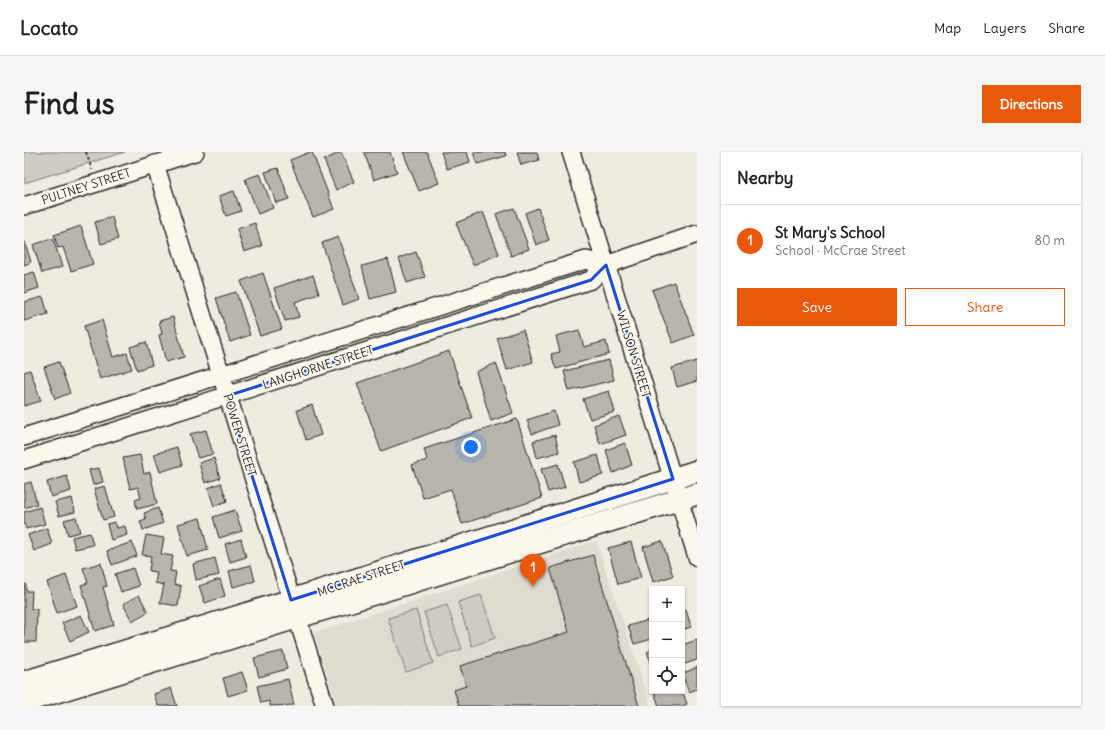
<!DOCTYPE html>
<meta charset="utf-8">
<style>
body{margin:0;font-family:Delius,sans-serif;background:#f6f6f6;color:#202124}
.controls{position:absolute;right:12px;bottom:12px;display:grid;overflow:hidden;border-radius:0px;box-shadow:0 1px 3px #0004}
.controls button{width:36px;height:36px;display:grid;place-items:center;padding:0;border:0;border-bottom:1px solid #e0e0e0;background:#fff;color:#202124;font:20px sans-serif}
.you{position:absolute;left:447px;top:295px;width:14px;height:14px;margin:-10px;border:3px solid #fff;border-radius:50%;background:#1a73e8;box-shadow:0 0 0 6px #1a73e833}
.badge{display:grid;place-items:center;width:26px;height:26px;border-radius:50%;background:#ea580c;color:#fff;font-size:13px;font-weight:700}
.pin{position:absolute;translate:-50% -33px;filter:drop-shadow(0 1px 2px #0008)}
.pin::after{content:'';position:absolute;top:21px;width:14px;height:12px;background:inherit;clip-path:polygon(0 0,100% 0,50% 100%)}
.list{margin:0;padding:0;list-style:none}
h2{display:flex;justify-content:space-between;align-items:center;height:52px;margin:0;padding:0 16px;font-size:17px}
h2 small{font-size:13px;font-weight:400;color:#757577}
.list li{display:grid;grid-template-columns:26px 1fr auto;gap:12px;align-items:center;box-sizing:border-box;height:72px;padding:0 16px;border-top:1px solid #e0e0e0}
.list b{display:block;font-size:15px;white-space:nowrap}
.list p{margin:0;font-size:13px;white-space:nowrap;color:#757577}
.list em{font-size:13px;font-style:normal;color:#757577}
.actions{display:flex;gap:8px;padding:12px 16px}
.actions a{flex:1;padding:9px 0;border:1px solid #ea580c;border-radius:0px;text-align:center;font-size:14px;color:#ea580c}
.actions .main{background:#ea580c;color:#fff}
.icon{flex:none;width:22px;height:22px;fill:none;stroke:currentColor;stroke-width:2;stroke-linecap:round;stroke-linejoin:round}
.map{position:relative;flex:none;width:673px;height:554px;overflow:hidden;border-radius:0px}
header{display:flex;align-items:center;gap:24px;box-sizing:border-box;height:56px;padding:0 20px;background:#fff;border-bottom:1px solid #e0e0e0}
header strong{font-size:19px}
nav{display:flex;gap:22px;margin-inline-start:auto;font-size:14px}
.intro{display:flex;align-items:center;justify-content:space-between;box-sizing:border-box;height:96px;padding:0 24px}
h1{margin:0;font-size:28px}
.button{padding:10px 18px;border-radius:0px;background:#ea580c;color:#fff;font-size:14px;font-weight:700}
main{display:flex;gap:24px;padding:0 24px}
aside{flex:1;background:#fff;border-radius:0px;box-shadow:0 1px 3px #0004}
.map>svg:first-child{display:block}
.built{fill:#dedbd1}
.green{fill:#cecbc2;stroke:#7c7b76}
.building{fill:#b8b5ae;stroke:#2b2b2b}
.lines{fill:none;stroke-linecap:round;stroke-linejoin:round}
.minor-casing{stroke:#2b2b2b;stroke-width:20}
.major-casing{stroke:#2b2b2b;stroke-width:24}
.path{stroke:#2b2b2b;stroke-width:2;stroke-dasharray:3 3;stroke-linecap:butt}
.minor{stroke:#fbf7ec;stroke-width:17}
.major{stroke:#fbf7ec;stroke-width:21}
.marked{fill:none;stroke:#1d4ed8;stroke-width:3;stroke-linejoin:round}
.labels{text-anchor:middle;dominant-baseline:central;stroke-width:3.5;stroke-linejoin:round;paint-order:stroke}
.street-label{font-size:12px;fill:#2b2b2b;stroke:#fbf7ec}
</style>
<header>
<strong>Locato</strong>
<nav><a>Map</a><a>Layers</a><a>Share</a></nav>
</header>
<div class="intro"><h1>Find us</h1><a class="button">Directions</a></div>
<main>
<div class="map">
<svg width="673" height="554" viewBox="0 0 673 554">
<rect width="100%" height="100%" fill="#eeebe0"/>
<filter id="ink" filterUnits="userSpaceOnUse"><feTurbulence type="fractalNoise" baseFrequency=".025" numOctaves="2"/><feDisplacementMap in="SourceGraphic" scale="8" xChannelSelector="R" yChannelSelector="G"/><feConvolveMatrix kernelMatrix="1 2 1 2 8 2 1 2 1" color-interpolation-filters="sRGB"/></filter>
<g filter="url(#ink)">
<polygon class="built" points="572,389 627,554 313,554 290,481"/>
<g class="green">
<polygon points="0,0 101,0 0,31"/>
<polygon points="457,443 471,486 448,494 434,450"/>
<polygon points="423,453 438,497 415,505 400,460"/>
<polygon points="392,458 409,511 382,520 364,466"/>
</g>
<g class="building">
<polygon points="286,0 288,0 310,57 289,65 266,8"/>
<polygon points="317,0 330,30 312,38 300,8"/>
<polygon points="340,0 366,0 373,20 350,28"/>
<polygon points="379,0 403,0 415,31 395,39"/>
<polygon points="417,0 443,0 446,10 423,17"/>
<polygon points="449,0 481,0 482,4 453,12"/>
<polygon points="493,0 513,0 515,8 497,13"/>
<polygon points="254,16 265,47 252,51 241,20"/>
<polygon points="236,22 249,56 234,62 221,27"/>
<polygon points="210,39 217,59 202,64 195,44"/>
<polygon points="490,56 505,97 487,104 472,62"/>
<polygon points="514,56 525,88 512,93 501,61"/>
<polygon points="459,60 475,102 449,113 432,71"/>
<polygon points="88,65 94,87 77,92 71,70"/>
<polygon points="231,71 238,94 220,100 213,77"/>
<polygon points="57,74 69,112 47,119 39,95 34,96 30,83"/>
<polygon points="314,85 335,147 319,153 298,91"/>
<polygon points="29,86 38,115 18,121 9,93"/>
<polygon points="0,88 7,110 0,113"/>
<polygon points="392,100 401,125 383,131 375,106"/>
<polygon points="364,107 372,140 346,147 338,114"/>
<polygon points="10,120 15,136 0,141 0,123"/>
<polygon points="239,121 258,177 236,184 217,129"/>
<polygon points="289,123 295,142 271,150 275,165 261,169 250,136"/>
<polygon points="650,130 670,183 649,191 628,138"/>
<polygon points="212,140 226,183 206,190 192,146"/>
<polygon points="19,145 24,162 0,169 0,150"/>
<polygon points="149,165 160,205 142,210 135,183 138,182 135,169"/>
<polygon points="78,168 89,205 103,201 108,217 76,227 60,174"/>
<polygon points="499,178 509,210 483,218 473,186"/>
<polygon points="555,178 560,195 582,189 585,202 532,217 527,202 536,200 532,184"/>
<polygon points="122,190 128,213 113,218 106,195"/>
<polygon points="425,199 448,266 357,299 333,231"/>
<polygon points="585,208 590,228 545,239 540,219"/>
<polygon points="673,209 673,229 653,235 648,216"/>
<polygon points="35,210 46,241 31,247 20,215"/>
<polygon points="472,211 489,261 467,269 452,220"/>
<polygon points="6,218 17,249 0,254 0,220"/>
<polygon points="585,239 591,260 566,267 559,247"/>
<polygon points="288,253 297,283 282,288 273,258"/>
<polygon points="530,259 534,273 508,282 503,268"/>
<polygon points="595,264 602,283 576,292 570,273"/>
<polygon points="493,267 518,346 438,372 427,337 399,346 388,313 403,308 400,297"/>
<polygon points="182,278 189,302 174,306 166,282"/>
<polygon points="531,283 535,300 513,306 509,289"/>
<polygon points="601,291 608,313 589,321 582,298"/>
<polygon points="153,295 158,313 136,320 130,302"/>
<polygon points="116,303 120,322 126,320 133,352 113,357 111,348 117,346 114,335 106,337 99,306"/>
<polygon points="574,303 579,323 555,330 550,310"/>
<polygon points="190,306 196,326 181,331 175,311"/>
<polygon points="534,312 541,335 524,340 517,317"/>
<polygon points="75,316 79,330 69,333 65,318"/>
<polygon points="43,324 47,339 27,345 23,330"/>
<polygon points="7,330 13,352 0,356 0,332"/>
<polygon points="197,331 203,349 190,354 184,336"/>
<polygon points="81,334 90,365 79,368 70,337"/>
<polygon points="48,346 51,360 35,364 31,350"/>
<polygon points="16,355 21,372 2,377 0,370 0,360"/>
<polygon points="134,356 139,371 119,378 116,369 122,367 120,361"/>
<polygon points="211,358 218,379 195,386 189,365"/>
<polygon points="52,365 56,380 44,383 40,368"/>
<polygon points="176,366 184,398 163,404 154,372"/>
<polygon points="91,370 93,376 101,374 103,383 87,388 83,372"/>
<polygon points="23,376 28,392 10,399 4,383"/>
<polygon points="66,381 69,393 51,397 48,385"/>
<polygon points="122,383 140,386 137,402 149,404 146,419 152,420 150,432 157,434 154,454 136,451 140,433 131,431 133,420 125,419 127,404 118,403"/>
<polygon points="217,387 222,405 206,410 201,392"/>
<polygon points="638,389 649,424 629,430 619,395"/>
<polygon points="108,390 113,404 88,413 83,399"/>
<polygon points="607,390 617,426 594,432 584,396"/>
<polygon points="569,403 615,554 435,554 430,538 442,534 436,514 545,480 526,416"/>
<polygon points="191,406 195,423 172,428 169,412"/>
<polygon points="77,411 83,434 79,435 90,473 71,479 57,433 64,431 59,416"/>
<polygon points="227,413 231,429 209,435 205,419"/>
<polygon points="109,416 115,434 97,440 91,422"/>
<polygon points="42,423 53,454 33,461 23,430"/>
<polygon points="196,427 201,444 181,451 175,434"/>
<polygon points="0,432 2,432 2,439 8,439 7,457 13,457 12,490 0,490"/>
<polygon points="115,443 124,460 108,469 99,452"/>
<polygon points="662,457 667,475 658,478 658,458"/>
<polygon points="57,463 65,480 46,489 38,471"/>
<polygon points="628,467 628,487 610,492 604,474"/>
<polygon points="673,488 673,508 658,513 658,493"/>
<polygon points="628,498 628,513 623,500"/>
<polygon points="259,499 263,517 235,525 230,506"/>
<polygon points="673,515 673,537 665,540 658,522"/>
<polygon points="218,520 224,538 204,544 199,526"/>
<polygon points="264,527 270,553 246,554 245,549 237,551 233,534"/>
<polygon points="147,536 153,554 134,554 130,542"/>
<polygon points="658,538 663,552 659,554 635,554 630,540 634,539 658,539"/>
</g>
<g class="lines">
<g class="minor-casing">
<g id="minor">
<polyline points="547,0 673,405"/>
<polyline points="131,12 301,554"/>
<polyline points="0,54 171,0"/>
<polyline points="0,285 562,108 582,113"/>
<polyline points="0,308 567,128 582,113 673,82"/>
</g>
</g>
<g class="major-casing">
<g id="major">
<polyline points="0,530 267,448 673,319"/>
<polyline points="0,550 673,342"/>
</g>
</g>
<polyline class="path" points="62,0 68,18"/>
<use href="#minor" class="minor"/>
<use href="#major" class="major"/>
</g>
</g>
<path class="marked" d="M582,113L649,327L267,448L203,244L567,128Z"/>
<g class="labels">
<g class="street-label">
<text transform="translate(62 34) rotate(-18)">PULTNEY STREET</text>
<text transform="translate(610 202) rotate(73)">WILSON STREET</text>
<text transform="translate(294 215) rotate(-18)">LANGHORNE STREET</text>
<text transform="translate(216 283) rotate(73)">POWER STREET</text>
<text transform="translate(337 426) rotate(-18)">MCCRAE STREET</text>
</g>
</g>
</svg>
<div class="controls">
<button>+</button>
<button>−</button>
<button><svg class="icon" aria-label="locate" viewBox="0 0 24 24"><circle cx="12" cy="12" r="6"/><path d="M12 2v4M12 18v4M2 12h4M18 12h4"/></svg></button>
</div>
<div class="you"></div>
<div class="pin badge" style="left:509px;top:435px">1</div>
</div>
<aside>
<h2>Nearby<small></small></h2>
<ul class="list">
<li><span class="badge">1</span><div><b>St Mary's School</b><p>School · McCrae Street</p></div><em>80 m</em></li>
</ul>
<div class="actions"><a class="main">Save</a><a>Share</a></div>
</aside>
</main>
